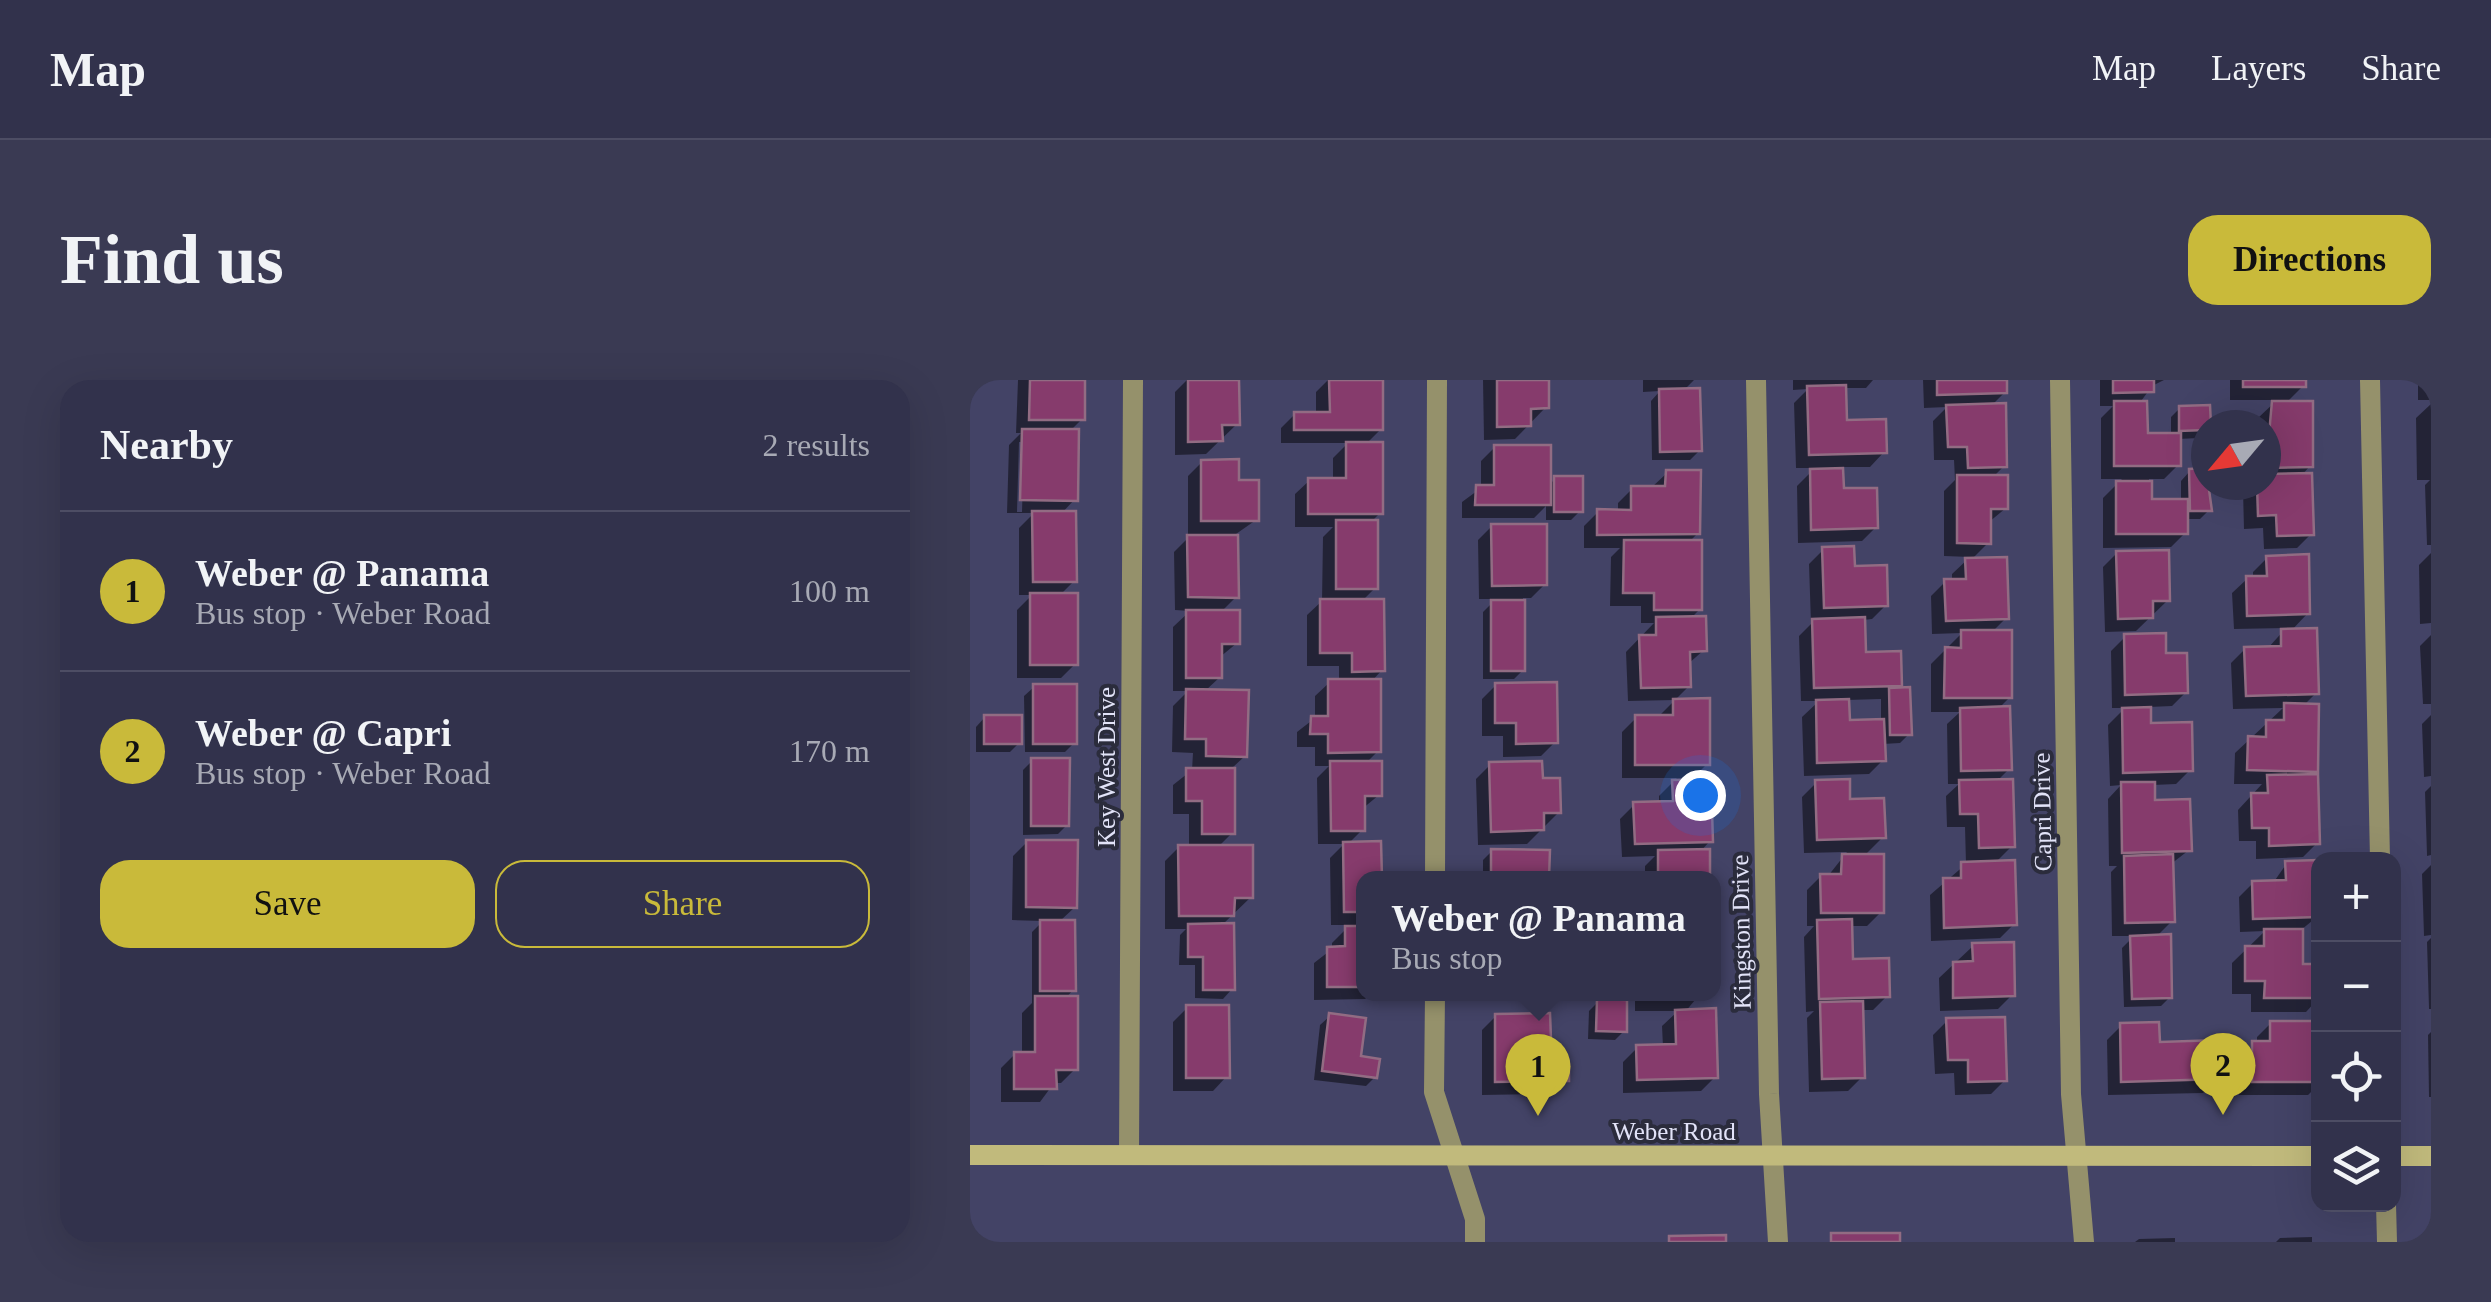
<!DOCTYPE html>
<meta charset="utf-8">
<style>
body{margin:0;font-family:"Times New Roman",serif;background:#3a3a53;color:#f1f3f6}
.controls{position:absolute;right:30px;bottom:30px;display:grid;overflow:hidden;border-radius:20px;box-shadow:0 10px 40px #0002}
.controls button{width:90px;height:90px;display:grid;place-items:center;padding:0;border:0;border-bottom:2px solid #4d4d64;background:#32324c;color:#f1f3f6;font:50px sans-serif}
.compass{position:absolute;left:1221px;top:30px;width:90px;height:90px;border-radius:50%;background:#32324c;box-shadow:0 10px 40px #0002;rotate:241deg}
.you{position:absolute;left:730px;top:415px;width:35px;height:35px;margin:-25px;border:8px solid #fff;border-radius:50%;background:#1a73e8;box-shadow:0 0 0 15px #1a73e833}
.badge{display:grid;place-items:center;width:65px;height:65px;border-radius:50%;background:#c9ba3a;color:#111;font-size:32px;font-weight:700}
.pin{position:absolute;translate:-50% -82px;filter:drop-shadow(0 2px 5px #0008)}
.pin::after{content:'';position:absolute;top:52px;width:35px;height:30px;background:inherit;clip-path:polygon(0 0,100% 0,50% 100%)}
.popup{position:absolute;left:386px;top:491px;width:365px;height:130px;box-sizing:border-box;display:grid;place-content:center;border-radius:20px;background:#32324c;filter:drop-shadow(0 2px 8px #0005);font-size:32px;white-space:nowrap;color:#a8aab5}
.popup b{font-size:38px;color:#f1f3f6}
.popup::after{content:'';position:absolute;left:50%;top:100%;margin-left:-20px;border:20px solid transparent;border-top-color:#32324c}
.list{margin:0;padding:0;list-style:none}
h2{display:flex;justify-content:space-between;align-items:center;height:130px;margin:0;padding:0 40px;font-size:42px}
h2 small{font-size:32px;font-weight:400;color:#a8aab5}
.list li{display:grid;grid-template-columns:65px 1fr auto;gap:30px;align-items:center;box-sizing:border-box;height:160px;padding:0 40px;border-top:2px solid #4d4d64}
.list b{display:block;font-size:38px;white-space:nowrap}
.list p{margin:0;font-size:32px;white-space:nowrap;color:#a8aab5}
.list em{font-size:32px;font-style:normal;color:#a8aab5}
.actions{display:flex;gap:20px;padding:30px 40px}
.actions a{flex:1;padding:22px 0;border:2px solid #c9ba3a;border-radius:30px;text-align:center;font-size:35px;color:#c9ba3a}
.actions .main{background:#c9ba3a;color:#111}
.icon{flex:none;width:55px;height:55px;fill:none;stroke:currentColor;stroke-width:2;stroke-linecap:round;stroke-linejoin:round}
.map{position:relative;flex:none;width:1461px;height:862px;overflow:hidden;border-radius:30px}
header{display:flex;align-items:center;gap:60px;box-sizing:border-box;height:140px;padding:0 50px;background:#32324c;border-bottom:2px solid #4d4d64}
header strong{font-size:48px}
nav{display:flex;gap:55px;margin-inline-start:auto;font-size:35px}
.intro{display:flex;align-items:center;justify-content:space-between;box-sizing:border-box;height:240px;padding:0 60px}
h1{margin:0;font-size:70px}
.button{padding:25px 45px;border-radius:30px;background:#c9ba3a;color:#111;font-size:35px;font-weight:700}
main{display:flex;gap:60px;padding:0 60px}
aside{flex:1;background:#32324c;border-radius:30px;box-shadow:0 10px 40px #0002}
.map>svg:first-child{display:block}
.shadow{fill:#0007;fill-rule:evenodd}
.building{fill:#863b6c;stroke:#926c83;stroke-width:2.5}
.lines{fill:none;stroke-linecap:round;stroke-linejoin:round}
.street{stroke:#95916b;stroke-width:20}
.secondary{stroke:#c1ba7c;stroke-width:20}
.labels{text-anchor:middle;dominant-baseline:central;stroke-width:8;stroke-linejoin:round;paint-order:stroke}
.street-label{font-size:25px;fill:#e2e3f8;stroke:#2b2c3c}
</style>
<header>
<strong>Map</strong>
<nav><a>Map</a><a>Layers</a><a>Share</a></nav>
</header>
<div class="intro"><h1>Find us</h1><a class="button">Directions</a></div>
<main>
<aside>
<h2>Nearby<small>2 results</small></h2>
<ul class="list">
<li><span class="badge">1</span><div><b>Weber @ Panama</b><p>Bus stop · Weber Road</p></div><em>100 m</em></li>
<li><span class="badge">2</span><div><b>Weber @ Capri</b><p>Bus stop · Weber Road</p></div><em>170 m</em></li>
</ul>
<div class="actions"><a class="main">Save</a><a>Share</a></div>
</aside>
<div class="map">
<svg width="1461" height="862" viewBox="0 0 1461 862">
<rect width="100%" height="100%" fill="#434366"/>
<g class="shadow">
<path d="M48,0H113L112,39L100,51L105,119L91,134L104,201L89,216L105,284L91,298H47V230L62,215H49V148L64,133H37L39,65L51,53H46ZM49,62H54L52,132H47Z"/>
<polygon points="217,0 267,0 267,44 236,74 205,75 205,12"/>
<polygon points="358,0 411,0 411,49 396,64 410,133 400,143 405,208 392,221 412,290 401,302 408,371 396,383 409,415 392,429 392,450 378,464 409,463 409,498 393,498 393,614 401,614 395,619 344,620 344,583 362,569 362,563 380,545 361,545 360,478 374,464 348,464 347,398 359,386 345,386 345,367 327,367 327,352 345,338 345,316 360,302 369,302 369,286 337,286 337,235 352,221 353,157 363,147 325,147 325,114 340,100 363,100 363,78 378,63 311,63 311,48 325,34 346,34 346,12"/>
<polygon points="513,0 576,0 576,27 545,59 514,60"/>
<polygon points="673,0 724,0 713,11 730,70 720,80 682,80 681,21 690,11 673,12"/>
<polygon points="823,0 903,0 896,8 874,8 875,42 914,72 900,87 871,87 871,111 906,147 892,161 828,163 827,106 845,88 826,88 824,23 838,9 823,10"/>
<polygon points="953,0 1034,0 1035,12 1021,26 1034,86 1023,97 1036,128 1019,142 1019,162 1001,180 1036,238 1021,253 1040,317 1028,329 1039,389 1026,402 1042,466 1024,484 1044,544 1030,558 961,561 960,515 996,484 995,447 977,447 976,416 989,404 978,404 977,344 990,332 961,332 961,284 992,253 962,254 961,216 975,202 982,201 982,194 1000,177 974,176 974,111 985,100 984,80 964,80 963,41 977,27 954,28"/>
<polygon points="1130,0 1194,0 1182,6 1169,24 1175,56 1201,56 1201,37 1210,28 1236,45 1229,58 1208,59 1208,85 1194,99 1179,99 1179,121 1211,121 1211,101 1220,91 1239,105 1239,130 1230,139 1215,139 1215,153 1201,167 1133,168 1133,118 1152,99 1131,99 1131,38 1143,26 1130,26"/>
<polygon points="1260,0 1333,0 1333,6 1315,24 1340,86 1331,96 1341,154 1327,168 1294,169 1293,148 1274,149 1273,111 1279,105 1296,105 1296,45 1289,45 1288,38 1307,20 1260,20"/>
<rect x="1448" y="0" width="13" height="20"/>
<polygon points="1461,24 1461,165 1457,165 1455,105 1460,100 1447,100 1446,38"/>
<polygon points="525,67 578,106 585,99 610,131 601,140 576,140 576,126 564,138 492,138 492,122 511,108 511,81"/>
<polygon points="232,82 267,102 286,140 266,154 266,217 250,233 267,263 250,277 250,297 234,312 275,376 262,388 262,453 248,467 281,517 251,546 262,609 253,619 225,618 225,585 209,585 210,555 216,549 195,549 195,481 209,467 219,467 219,434 203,434 203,405 222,390 223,373 202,372 203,326 218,311 203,311 203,247 220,231 205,230 204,172 222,154 218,154 218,96"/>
<polygon points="697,93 728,153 719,162 730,229 720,239 734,270 718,284 719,306 705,320 658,321 656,272 684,243 671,243 671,226 640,226 641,177 650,168 614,168 614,146 628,132 648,132 648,123 662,109 682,107"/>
<polygon points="522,146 575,204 561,218 553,218 553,290 544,299 513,299 513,232 526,219 509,219 508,160"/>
<path d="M853,170L882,189L916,225L902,239L893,240V275L930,305L924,310L939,354L930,363L913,364V380L899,394L834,396L832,337L849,321H831L829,256L841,244L839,184ZM911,319V342L878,343L877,320Z"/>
<polygon points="1147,173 1198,220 1166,251 1135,252 1133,187"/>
<polygon points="1461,173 1461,243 1450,244 1449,185"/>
<polygon points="1297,178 1338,233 1320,252 1346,313 1333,326 1345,391 1339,397 1347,463 1333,477 1286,479 1286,461 1269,461 1268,430 1292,404 1264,404 1265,373 1313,328 1263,329 1261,283 1275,269 1298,268 1316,248 1264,249 1262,213 1277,199 1283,199 1283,192"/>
<polygon points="1461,255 1461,324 1453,324 1450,266"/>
<polygon points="1155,257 1194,276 1216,312 1202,326 1179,327 1179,346 1220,390 1206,404 1183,405 1183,422 1219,470 1201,484 1202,541 1186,557 1200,617 1191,626 1154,627 1152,568 1164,556 1142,556 1141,492 1147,486 1139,486 1138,419 1151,405 1140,406 1138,345 1155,328 1142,328 1141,271"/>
<polygon points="526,305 585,362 571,376 533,377 533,356 512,356 512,319"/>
<polygon points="64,307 104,363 95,372 55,372 54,316"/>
<polygon points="704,321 737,384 719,402 740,461 730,472 738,472 738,498 675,498 675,486 685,476 652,477 650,439 665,424 689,424 689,416 707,398 652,398 652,352 666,338 690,335"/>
<polygon points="1461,335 1461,396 1454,397 1452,344"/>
<polygon points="15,337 49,363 40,372 6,372 6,347"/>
<polygon points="62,381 97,445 88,454 53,455 53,390"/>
<polygon points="520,385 570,401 589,432 557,464 508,465 506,399"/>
<polygon points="846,403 877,422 913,457 894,476 911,532 897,546 880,546 881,581 917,616 903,630 891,630 892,697 878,711 839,712 837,638 844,631 836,632 834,557 844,546 837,546 837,510 851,496 858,496 877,472 834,473 832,417"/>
<polygon points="1461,406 1461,475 1457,476 1455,412"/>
<polygon points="57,462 105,527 89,542 103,610 95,619 105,689 91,703 84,703 70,722 31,722 31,688 45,674 52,674 52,633 62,623 62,552 73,541 42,540 43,476"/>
<polygon points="522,471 577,472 577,498 513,498 513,480"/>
<polygon points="1347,482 1348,536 1331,550 1331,586 1348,586 1348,619 1336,632 1281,632 1281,614 1262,614 1262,583 1295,551 1270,552 1269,517 1283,503 1303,503 1317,483"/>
<polygon points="1461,485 1461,555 1454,556 1452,494"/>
<polygon points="1461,558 1461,629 1459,629 1457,562"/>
<polygon points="1003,566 1042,615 1028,629 970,631 969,598"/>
<polygon points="512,614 547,614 542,618 512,618"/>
<polygon points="665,614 730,614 715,632 745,697 731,711 653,713 653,682 667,668 693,667 692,646 708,631 665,631"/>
<polygon points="628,622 654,651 645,660 618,659 619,631"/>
<polygon points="217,628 257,696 243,711 203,711 203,642"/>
<polygon points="360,636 405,697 396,706 344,700 350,645"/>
<polygon points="526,636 597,700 582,714 512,715 512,650"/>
<polygon points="978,640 1035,700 1021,714 985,715 984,693 965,694 963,655"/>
<polygon points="1301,643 1348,643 1348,705 1338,715 1269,715 1269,678 1287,664 1287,657"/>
<polygon points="1151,646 1247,698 1233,713 1138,715 1137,660"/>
<polygon points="1461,652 1461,717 1459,717 1458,655"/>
<polygon points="1342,857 1342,862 1306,862 1310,858"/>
<polygon points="1205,858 1205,862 1165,862 1169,859"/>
</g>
<g class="building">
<polygon points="60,0 115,0 115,40 59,40"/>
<polygon points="218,0 269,0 270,45 252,45 253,61 218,62"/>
<polygon points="359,0 413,0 413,50 324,50 324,32 360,32"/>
<polygon points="527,0 579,0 579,28 561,29 561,46 527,47"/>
<polygon points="967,0 1037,0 1037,13 967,15"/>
<polygon points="1143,0 1184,0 1184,12 1143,13"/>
<rect x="1273" y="0" width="63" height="7"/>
<polygon points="876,5 877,40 916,39 917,73 839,75 837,6"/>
<polygon points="730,8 732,71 690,72 689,9"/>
<polygon points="1144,21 1177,21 1178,53 1211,53 1211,86 1144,86"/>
<polygon points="1302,21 1343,21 1343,87 1296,88"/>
<polygon points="1036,23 1037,87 998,88 997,67 978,67 976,25"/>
<polygon points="1240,25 1241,45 1236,50 1209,51 1209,26"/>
<polygon points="52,49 109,49 108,121 50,120"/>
<polygon points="376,62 413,62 413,134 338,134 338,98 376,98"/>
<polygon points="524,65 581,65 581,125 505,125 506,105 524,105"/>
<polygon points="269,79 269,100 289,100 289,141 231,141 231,80"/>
<polygon points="873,88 874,108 907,108 908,148 841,150 840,89"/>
<polygon points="1236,88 1242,131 1220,131 1219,89"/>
<polygon points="696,90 731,90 730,154 627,155 627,129 661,130 661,106 695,106"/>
<polygon points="1342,93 1344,155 1307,156 1306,135 1288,136 1287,105 1296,105 1296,94"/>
<polygon points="987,95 1038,95 1038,129 1021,129 1021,164 987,163"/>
<rect x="584" y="96" width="29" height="36"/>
<polygon points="1146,101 1182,101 1182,119 1218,119 1218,154 1146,154"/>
<polygon points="62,131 106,131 107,202 63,202"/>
<rect x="366" y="140" width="42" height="69"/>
<polygon points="521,144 577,144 577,205 522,206"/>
<polygon points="217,155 268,155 269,218 218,217"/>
<polygon points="654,160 732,160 732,230 684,230 684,213 653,213"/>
<polygon points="884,166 885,186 917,185 918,226 854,228 852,167"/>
<polygon points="1199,170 1200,221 1183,221 1183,238 1148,239 1146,171"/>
<polygon points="1339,174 1340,234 1277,236 1276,196 1297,196 1296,176"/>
<polygon points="1037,177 1039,239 976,241 974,199 996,199 995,178"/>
<rect x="60" y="213" width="48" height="72"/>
<polygon points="350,219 414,219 415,291 382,292 382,273 350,273"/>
<rect x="521" y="220" width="34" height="71"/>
<polygon points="216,230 270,230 270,264 252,264 252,298 216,298"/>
<polygon points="736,236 737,271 720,272 721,307 671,308 669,255 686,255 686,237"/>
<polygon points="895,237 896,272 931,271 932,306 844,308 842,239"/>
<polygon points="1347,248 1349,314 1276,316 1274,267 1311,266 1311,249"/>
<polygon points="991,250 1042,250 1042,318 974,318 975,267 991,268"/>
<polygon points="1196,253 1196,273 1217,273 1218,313 1155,315 1154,254"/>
<polygon points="358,299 411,299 411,372 358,373 358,354 340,354 341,336 358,336"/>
<polygon points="587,302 588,363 546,364 546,343 525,343 525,303"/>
<rect x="63" y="304" width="44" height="60"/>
<polygon points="940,307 942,355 920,355 919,308"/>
<polygon points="216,309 279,310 277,377 236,376 236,359 215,359"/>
<polygon points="740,318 740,385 665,385 665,335 703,335 703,319"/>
<polygon points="879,319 880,340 914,339 916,381 847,383 846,320"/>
<polygon points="1314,323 1349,324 1348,392 1277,390 1278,356 1296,357 1296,340 1314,340"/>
<polygon points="1040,326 1042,390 991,391 990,328"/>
<polygon points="1181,327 1181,343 1222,342 1223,391 1153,393 1152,328"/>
<rect x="14" y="335" width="38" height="29"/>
<polygon points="61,378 100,378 99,446 61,446"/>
<polygon points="360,381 412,381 412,416 395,416 395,451 361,451"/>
<polygon points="572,381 573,398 590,398 591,433 574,433 574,450 521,452 519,382"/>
<polygon points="216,388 265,388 265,454 232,454 232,421 216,421"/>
<polygon points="1348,394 1350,464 1299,466 1299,448 1282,448 1281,413 1298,413 1297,395"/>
<polygon points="741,399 743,462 665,464 663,422 703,421 702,400"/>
<polygon points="880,399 880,419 914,418 916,458 847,460 845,400"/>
<polygon points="1043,399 1045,467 1009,468 1008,434 990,434 989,400"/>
<polygon points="1151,402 1185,402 1185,420 1220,419 1222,471 1152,473"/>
<polygon points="56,460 108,460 107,528 56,527"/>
<polygon points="411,461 412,498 393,498 393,532 374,532 373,462"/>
<polygon points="208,465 283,465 283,518 265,518 264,536 209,536"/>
<polygon points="521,469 580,470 579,498 521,498"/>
<polygon points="740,469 740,498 688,498 688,470"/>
<polygon points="872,474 914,474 914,533 851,533 850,494 871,494"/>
<polygon points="1203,474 1205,542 1155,543 1154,476"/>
<polygon points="1045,480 1047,545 974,548 973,498 991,498 991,482"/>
<polygon points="1348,480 1348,537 1283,539 1282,501 1316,500 1315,481"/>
<polygon points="882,539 883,579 919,578 920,617 849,619 847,540"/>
<polygon points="70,540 105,540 106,611 70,611"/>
<polygon points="264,543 265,610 233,610 233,577 218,577 218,544"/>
<polygon points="375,546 393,546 393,607 357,607 357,567 375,566"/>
<polygon points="1294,549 1333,549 1333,584 1348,584 1348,618 1294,618 1295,601 1275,601 1275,566 1294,566"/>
<polygon points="1201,554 1202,618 1162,619 1160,556"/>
<polygon points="1044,562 1045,616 983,618 983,582 1003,581 1002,563"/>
<polygon points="65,616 108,616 108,690 86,690 87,709 44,709 44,672 65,672"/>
<polygon points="627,619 657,620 657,652 626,651"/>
<polygon points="893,621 895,698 852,699 850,622"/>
<polygon points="216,625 259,625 260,698 216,698"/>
<polygon points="746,628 748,698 667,700 666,665 706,664 705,630"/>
<polygon points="359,633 396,638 391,676 410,679 407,698 352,691"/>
<polygon points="580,633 582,685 599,684 599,701 525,702 525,634"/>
<polygon points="1035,637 1037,701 998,702 998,680 978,680 976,638"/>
<polygon points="1300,641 1348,641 1348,702 1282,702 1282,661 1300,661"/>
<polygon points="1189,642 1190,662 1249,660 1250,699 1151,702 1150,643"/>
<rect x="861" y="853" width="69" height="9"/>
<polygon points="756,855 756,862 699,862 699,856"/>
</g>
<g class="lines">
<g class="street">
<polyline points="786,0 799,714 808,862"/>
<polyline points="1090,0 1101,714 1114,862"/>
<polyline points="1400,0 1410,479"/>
<polyline points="465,498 467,0"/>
<polyline points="465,614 464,712 505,839 505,862"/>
<polyline points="159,775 163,0"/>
<polyline points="1416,824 1417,862"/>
</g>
<g class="secondary">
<polyline points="0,775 1348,776"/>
<polyline points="1424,776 1461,776"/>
</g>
</g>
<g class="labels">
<g class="street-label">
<text transform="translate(136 387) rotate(-90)">Key West Drive</text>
<text transform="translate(1072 432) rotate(-91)">Capri Drive</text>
<text transform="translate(771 552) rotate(-91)">Kingston Drive</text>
<text x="704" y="751">Weber Road</text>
</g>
</g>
</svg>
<div class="controls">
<button>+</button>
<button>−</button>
<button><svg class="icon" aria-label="locate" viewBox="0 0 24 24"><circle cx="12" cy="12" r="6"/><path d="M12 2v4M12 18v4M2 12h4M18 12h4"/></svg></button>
<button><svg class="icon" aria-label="layers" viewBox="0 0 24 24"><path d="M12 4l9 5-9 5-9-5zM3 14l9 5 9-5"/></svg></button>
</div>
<svg class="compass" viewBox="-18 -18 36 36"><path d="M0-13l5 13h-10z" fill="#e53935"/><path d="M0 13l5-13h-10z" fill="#a8aab5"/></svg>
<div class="you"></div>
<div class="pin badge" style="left:568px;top:736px">1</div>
<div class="popup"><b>Weber @ Panama</b>Bus stop</div>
<div class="pin badge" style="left:1253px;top:735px">2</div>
</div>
</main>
